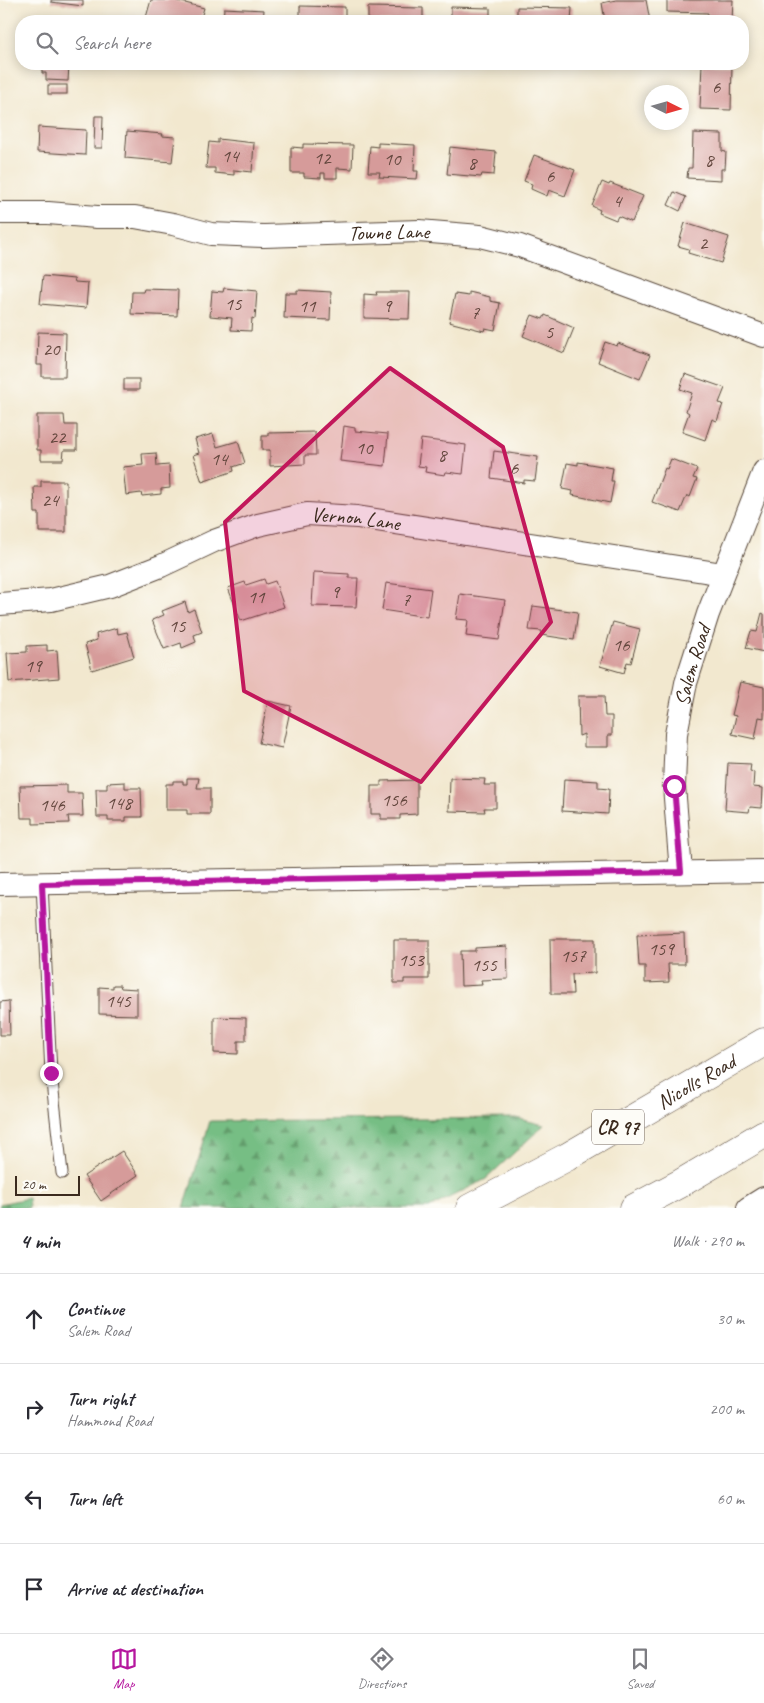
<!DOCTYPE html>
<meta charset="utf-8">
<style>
body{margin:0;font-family:Caveat,sans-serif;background:#f7f7f7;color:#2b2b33}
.compass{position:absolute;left:644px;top:85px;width:45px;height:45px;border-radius:50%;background:#fff;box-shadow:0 2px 12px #0003;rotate:95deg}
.scale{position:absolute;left:15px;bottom:12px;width:65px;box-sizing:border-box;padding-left:5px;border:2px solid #3b2a1e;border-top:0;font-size:14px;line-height:18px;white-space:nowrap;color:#3b2a1e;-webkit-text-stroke:4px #fdfcf7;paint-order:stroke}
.stop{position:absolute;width:15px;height:15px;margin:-11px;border:4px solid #b5179e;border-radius:50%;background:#fff}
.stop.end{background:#b5179e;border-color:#fff;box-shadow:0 1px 5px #0008}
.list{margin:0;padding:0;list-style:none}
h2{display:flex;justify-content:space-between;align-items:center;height:65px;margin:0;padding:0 20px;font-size:21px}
h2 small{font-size:16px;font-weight:400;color:#7c7c81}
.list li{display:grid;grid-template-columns:32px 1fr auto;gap:15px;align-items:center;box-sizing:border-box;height:90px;padding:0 20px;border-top:1px solid #e1e1e2}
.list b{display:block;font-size:19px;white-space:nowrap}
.list p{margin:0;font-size:16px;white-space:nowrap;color:#7c7c81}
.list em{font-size:16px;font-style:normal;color:#7c7c81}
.icon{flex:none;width:28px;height:28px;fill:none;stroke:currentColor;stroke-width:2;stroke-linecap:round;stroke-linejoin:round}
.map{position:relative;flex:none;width:764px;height:1208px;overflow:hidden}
.search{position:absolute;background:#fff;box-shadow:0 2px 12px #0003;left:15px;right:15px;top:15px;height:55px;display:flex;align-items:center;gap:12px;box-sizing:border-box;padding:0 18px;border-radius:20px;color:#7c7c81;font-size:19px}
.sheet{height:425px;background:#fff}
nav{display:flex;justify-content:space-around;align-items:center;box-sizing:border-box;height:70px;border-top:1px solid #e1e1e2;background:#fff;font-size:14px;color:#7c7c81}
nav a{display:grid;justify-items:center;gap:2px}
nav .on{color:#b5179e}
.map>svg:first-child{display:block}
.forest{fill:url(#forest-firs);stroke:#587451}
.building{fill:#d69b9a}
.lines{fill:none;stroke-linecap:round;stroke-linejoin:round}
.lane-casing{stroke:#564639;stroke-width:13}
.street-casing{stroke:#564639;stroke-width:24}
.highway-casing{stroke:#564639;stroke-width:29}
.lane{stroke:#fff;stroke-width:11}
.street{stroke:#fff;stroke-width:22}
.highway{stroke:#fff;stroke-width:28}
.route{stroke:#b5179e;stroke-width:6}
.marked{fill:#c2185b;fill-opacity:0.2;stroke:#c2185b;stroke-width:4;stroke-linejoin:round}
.labels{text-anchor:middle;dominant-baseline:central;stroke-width:4;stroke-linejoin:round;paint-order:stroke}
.number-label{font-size:19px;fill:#62463d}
.shield{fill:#fdfcf7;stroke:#75695f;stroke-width:1}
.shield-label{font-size:20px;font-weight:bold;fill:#3b2a1e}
.street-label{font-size:21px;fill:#3b2a1e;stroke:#fdfcf7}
</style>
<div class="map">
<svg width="764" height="1208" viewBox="0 0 764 1208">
<defs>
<pattern id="forest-firs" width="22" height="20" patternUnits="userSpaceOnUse" patternTransform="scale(1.25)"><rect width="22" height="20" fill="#76be84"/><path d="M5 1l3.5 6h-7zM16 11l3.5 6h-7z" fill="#629b6b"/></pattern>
</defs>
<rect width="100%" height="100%" fill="#fdfcf7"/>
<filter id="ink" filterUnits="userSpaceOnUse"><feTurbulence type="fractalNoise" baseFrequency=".02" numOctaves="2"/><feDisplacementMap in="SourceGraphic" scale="10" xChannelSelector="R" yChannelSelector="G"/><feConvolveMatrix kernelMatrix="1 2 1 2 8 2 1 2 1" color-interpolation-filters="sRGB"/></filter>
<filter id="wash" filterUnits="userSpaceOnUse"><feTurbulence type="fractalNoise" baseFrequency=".0096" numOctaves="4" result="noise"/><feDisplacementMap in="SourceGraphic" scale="20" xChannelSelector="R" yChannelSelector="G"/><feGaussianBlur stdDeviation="1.12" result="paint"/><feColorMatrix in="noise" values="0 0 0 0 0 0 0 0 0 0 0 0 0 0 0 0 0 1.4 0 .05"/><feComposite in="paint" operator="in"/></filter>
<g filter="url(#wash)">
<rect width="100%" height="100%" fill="#f2e8cf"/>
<g class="forest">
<polygon points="516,1118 544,1125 486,1179 429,1208 184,1208 210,1121"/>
<polygon points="28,1198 29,1208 0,1208 0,1204"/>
</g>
<g id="blocks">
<g class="building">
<polygon points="51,0 83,0 83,6 51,2"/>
<polygon points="151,0 174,0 204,8 200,21 145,21"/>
<polygon points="616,0 646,0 650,21 605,21 602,3"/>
<polygon points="667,0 733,0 732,21 707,21 708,13 667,12"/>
<polygon points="300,6 345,7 345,21 300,21"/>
<polygon points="368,7 423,8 423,21 368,21"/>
<polygon points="451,7 490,8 490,21 451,21"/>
<polygon points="517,7 572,8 571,21 517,21"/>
<polygon points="224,8 264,10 263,21 223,21"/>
<polygon points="42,64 69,64 68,81 46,80 46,73 42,73"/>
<polygon points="702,64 732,65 731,110 700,109"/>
<rect x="48" y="85" width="19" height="9"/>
<polygon points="95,116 103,116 102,148 94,148"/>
<polygon points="38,127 86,130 85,155 37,152"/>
<polygon points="127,131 163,134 162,136 175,137 172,162 125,158"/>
<polygon points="693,133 722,134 722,151 726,152 725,169 721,169 721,180 687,178 688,168 692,168"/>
<polygon points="218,139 254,143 252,172 234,170 234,175 215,173 215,168 206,168 209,142 218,143"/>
<polygon points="378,143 415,145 414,171 418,171 417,179 379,177 380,172 368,172 370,146 378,147"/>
<polygon points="303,144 353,145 352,169 337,168 337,178 325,178 325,173 321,173 321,178 304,177 304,173 291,173 291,147 303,148"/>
<polygon points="450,147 496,152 494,175 482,174 481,177 447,174"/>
<polygon points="534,155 575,170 565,196 549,190 547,196 531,189 532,184 524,181"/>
<polygon points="602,182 609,185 610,183 643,196 632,222 618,216 616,220 599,213 600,210 592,206"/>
<polygon points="674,192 686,197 680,211 668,205"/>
<polygon points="685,223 729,237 721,263 688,253 689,249 678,246"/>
<polygon points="43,276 74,279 75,282 88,283 86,308 40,304"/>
<polygon points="224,288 257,291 255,319 252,318 251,331 231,330 232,318 210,316 212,291 223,292"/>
<polygon points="144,289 178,290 177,316 131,314 132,292 143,292"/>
<polygon points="297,290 331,292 330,320 284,318 285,293 297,293"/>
<polygon points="376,292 410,292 409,319 364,318 364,294 377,295"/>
<polygon points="469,292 490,297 490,301 500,303 495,330 485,328 484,331 449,322 455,294 469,296"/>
<polygon points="532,315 543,319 545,315 574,328 564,353 523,336"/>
<polygon points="38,332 66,333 65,377 42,377 42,365 37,365"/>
<polygon points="605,342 617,346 618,343 650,355 640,379 598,362"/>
<polygon points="685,374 725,388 719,403 723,404 717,421 712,419 705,440 682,432 689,413 686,411 692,393 680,389"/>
<rect x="124" y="379" width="15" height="11"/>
<polygon points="37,415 64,415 65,425 77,425 77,450 64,450 63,460 41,460 41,450 37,450"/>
<polygon points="344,426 355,428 355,431 388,434 385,466 340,461"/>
<polygon points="315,432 316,455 305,455 305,464 270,466 270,450 262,450 262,436 268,436 268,433"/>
<polygon points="213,434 217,447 238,441 245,463 233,467 234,471 202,482 193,455 199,453 195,439"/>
<polygon points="421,439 466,445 463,474 446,472 445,475 425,472 426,467 418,466"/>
<polygon points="494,451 538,457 535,481 524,480 524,483 491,478"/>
<polygon points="156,453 157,466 169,465 170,488 161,489 161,494 142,496 141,493 126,495 123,467 143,465 142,454"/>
<polygon points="671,459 697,469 693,478 697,479 690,497 687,495 680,512 652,502 665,468 667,469"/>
<polygon points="578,462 613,468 611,481 614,481 610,503 572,495 573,491 562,489 567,463 578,465"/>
<polygon points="41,481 66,481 66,532 39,532 39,513 35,513 34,487 41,487"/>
<polygon points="314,572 349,574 349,578 358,578 356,607 312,606"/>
<polygon points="264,579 266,584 275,581 284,607 241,621 228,588 245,582 246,585"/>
<polygon points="386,583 431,589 427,617 382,610"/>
<polygon points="460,594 505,600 499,640 466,636 468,620 456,619"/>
<polygon points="185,602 188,612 194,609 202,632 194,635 196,642 182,648 181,643 164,649 152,620 164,615 162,611"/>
<polygon points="533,606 578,612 574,640 541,635 542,631 529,630"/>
<polygon points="762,613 764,614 764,652 746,648 751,631 757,632"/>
<polygon points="613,622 640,629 631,663 627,662 624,673 600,666"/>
<polygon points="117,628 118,634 127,632 134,657 92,670 85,644 97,640 96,634"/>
<polygon points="47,645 47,651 57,650 59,678 9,682 7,653 27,652 27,646"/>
<polygon points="740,682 764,687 764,718 759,717 755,739 732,734 736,716 732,715"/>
<polygon points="578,696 604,696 605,716 612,716 612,735 608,735 608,747 584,747 584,734 579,736"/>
<polygon points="268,701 291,706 282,748 259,743"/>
<polygon points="728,763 751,764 750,771 754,772 753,787 763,788 762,808 750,807 749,812 725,810"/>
<polygon points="187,778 199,778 197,788 210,788 210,814 187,814 187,810 166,810 166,784 173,784 173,781 183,781 183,784 187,784"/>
<polygon points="450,778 485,779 484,785 496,785 496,808 484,808 485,812 449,811"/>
<polygon points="564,779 598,781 598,788 609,789 608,814 562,811"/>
<polygon points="417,780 417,814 400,815 400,819 381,819 381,814 371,814 371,786 381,786 381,781"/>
<polygon points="125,782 125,788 141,788 142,817 126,817 126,821 108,821 108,817 97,817 96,789 107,789 107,783"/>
<polygon points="67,785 67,793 82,793 83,816 68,816 69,823 33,824 33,818 21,818 20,786"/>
<polygon points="684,933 685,964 668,964 669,982 645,983 645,966 639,966 637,935"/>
<polygon points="550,939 595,939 595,973 572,974 573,994 551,994"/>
<polygon points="394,940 429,940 429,979 404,979 404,983 394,983"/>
<polygon points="507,946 508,979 481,980 482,985 461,986 460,951 475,951 475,948"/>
<polygon points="113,985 120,985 121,988 137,989 137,1015 99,1014 99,987 113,988"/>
<polygon points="9,1001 10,1035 0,1035 0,1002"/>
<polygon points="214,1017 246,1018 246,1041 238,1041 238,1054 214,1053"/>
<polygon points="122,1151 138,1175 101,1201 84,1176"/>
</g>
</g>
</g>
<g filter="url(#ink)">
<use href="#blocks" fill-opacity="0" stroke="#564639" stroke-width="1"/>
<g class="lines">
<g class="lane-casing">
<polyline id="lane" points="42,884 51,1073 62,1173"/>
</g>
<g class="street-casing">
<g id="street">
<path id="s1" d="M0,213H48L97,217H135L173,224L211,234L264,236L419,231L480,236L520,246L764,336"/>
<path id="s2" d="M0,604L51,600L110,586L161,566L214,541L258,525L307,514L357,517L723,574"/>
<path id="s3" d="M681,872L674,786L676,734L686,683L708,614L764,471"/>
<polyline points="0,884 764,871"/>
<polyline points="748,1208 764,1198"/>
</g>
</g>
<g class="highway-casing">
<g id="highway">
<path id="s4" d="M470,1208L567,1157L764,1042"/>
<polyline points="634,1208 681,1183 764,1134"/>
</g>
</g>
<use href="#lane" class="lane"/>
<use href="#street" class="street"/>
<use href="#highway" class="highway"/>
</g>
</g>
<g class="lines" filter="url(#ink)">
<polyline class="route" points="51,1073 42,884 681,872 674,786"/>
</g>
<path class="marked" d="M390,368L503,447L551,622L421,782L244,691L225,522Z"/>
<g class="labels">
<g class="number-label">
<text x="716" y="87">6</text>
<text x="230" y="156">14</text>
<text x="322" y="158">12</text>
<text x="392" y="159">10</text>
<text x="709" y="160">8</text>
<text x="472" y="163">8</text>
<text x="550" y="176">6</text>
<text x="617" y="201">4</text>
<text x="703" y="243">2</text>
<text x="233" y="304">15</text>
<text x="307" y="306">11</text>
<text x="387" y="306">9</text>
<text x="475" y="313">7</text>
<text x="549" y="332">5</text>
<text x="51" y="349">20</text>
<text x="57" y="437">22</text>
<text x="364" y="448">10</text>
<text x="442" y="455">8</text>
<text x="219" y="459">14</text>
<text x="514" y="468">6</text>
<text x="50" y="500">24</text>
<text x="335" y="592">9</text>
<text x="256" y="597">11</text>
<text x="406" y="600">7</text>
<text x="177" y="626">15</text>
<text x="621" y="645">16</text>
<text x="33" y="666">19</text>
<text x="394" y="800">156</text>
<text x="119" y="803">148</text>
<text x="52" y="805">146</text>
<text x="661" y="949">159</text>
<text x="573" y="956">157</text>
<text x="411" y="960">153</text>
<text x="484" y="965">155</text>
<text x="118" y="1001">145</text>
</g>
<rect class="shield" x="592" y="1109.5" width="52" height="35" rx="4"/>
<g class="shield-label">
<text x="618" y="1127">CR 97</text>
</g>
<g class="street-label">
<text stroke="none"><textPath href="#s1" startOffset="391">Towne Lane</textPath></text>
<text stroke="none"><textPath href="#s2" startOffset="371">Vernon Lane</textPath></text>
<text stroke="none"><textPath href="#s3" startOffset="209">Salem Road</textPath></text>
<text stroke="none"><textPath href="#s4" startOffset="259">Nicolls Road</textPath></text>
</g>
</g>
</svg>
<svg class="compass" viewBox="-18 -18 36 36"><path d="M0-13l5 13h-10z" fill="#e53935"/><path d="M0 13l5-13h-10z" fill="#7c7c81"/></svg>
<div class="scale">20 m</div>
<div class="stop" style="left:674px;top:786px"></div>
<div class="stop end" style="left:51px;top:1073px"></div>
<div class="search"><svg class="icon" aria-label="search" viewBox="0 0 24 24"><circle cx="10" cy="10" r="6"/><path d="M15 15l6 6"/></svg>Search here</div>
</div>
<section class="sheet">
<h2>4 min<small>Walk · 290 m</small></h2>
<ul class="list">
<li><svg class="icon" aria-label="ahead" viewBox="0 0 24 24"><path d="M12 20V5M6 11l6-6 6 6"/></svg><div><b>Continue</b><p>Salem Road</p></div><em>30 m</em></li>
<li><svg class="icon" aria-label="right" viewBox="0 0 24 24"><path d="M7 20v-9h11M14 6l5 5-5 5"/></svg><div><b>Turn right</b><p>Hammond Road</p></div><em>200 m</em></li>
<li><svg class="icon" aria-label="left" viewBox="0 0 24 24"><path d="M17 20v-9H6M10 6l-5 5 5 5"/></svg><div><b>Turn left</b></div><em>60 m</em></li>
<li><svg class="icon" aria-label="arrive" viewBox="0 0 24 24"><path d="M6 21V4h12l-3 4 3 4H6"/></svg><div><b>Arrive at destination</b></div></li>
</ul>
</section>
<nav>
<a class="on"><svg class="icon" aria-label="map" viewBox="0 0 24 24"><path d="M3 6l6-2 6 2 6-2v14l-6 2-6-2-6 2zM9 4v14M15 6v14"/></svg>Map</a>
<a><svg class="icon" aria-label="directions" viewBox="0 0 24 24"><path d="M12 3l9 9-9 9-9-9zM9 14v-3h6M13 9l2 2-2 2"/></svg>Directions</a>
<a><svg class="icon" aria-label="saved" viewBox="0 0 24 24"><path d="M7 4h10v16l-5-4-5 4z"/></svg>Saved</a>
</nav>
